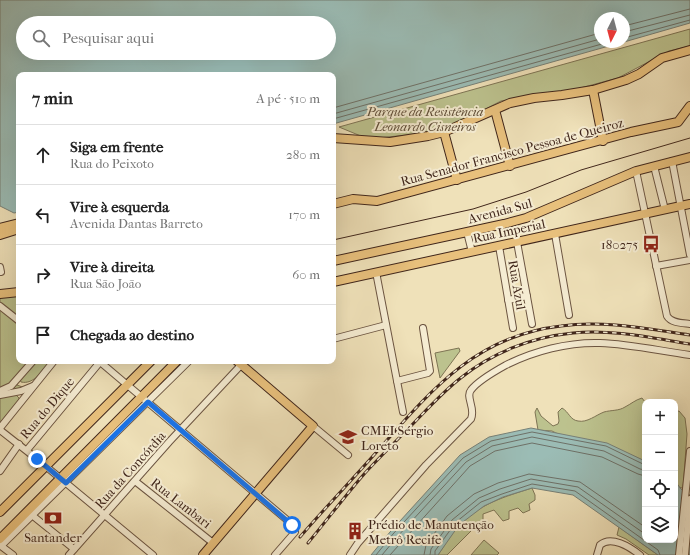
<!DOCTYPE html>
<html lang="pt">
<meta charset="utf-8">
<style>
body{margin:0;font-family:"IM FELL French Canon",serif;background:#f6f6f6;color:#222}
.controls{position:absolute;right:12px;bottom:12px;display:grid;overflow:hidden;border-radius:8px;box-shadow:0 4px 16px #0002}
.controls button{width:36px;height:36px;display:grid;place-items:center;padding:0;border:0;border-bottom:1px solid #e0e0e0;background:#fff;color:#222;font:20px sans-serif}
.compass{position:absolute;left:594px;top:12px;width:36px;height:36px;border-radius:50%;background:#fff;box-shadow:0 4px 16px #0002;rotate:186deg}
.stop{position:absolute;width:12px;height:12px;margin:-9px;border:3px solid #1a73e8;border-radius:50%;background:#fff}
.stop.end{background:#1a73e8;border-color:#fff;box-shadow:0 1px 4px #0008}
.list{margin:0;padding:0;list-style:none}
h2{display:flex;justify-content:space-between;align-items:center;height:52px;margin:0;padding:0 16px;font-size:17px}
h2 small{font-size:13px;font-weight:400;color:#767676}
.list li{display:grid;grid-template-columns:26px 1fr auto;gap:12px;align-items:center;box-sizing:border-box;height:60px;padding:0 16px;border-top:1px solid #e0e0e0}
.list b{display:block;font-size:15px;white-space:nowrap}
.list p{margin:0;font-size:13px;white-space:nowrap;color:#767676}
.list em{font-size:13px;font-style:normal;color:#767676}
.icon{flex:none;width:22px;height:22px;fill:none;stroke:currentColor;stroke-width:2;stroke-linecap:round;stroke-linejoin:round}
.map{position:relative;flex:none;width:690px;height:555px;overflow:hidden}
.search{position:absolute;background:#fff;box-shadow:0 4px 16px #0002;left:16px;top:16px;width:320px;height:44px;display:flex;align-items:center;gap:10px;box-sizing:border-box;padding:0 14px;border-radius:22px;color:#767676;font-size:15px}
.panel{position:absolute;background:#fff;box-shadow:0 4px 16px #0002;left:16px;top:72px;width:320px;height:292px;border-radius:8px}
.map>svg:first-child{display:block}
.green{fill:#bcc28e;stroke:#7e7454}
.water{fill:#9bbcb5;stroke:#778077;fill-rule:evenodd}
.lines{fill:none;stroke-linecap:round;stroke-linejoin:round}
.shore{stroke:#6e7168;stroke-width:1}
.minor-casing{stroke:#6c5542;stroke-width:8}
.major-casing{stroke:#40261b;stroke-width:10}
.minor{stroke:#f5ecd2;stroke-width:6}
.major{stroke:#e8c07c;stroke-width:8}
.tram{stroke:#40261b;stroke-width:1}
.rail-casing{stroke:#40261b;stroke-width:3}
.rail{stroke:#f5ecd2;stroke-width:1.5;stroke-dasharray:4.5;stroke-linecap:butt}
.route{stroke:#1a73e8;stroke-width:5}
.labels{text-anchor:middle;dominant-baseline:central;stroke-width:4;stroke-linejoin:round;paint-order:stroke}
.park-label{font-size:13px;font-style:italic;fill:#5f4d38;stroke:#f5ecd2}
.street-label{font-size:13px;fill:#40261b;stroke:#f5ecd2}
.poi-label{font-size:13px;fill:#40261b;stroke:#f5ecd2;text-anchor:start}
</style>
<div class="map">
<svg width="690" height="555" viewBox="0 0 690 555">
<rect width="100%" height="100%" fill="#efe1b9"/>
<filter id="stains"><feTurbulence type="fractalNoise" baseFrequency=".005" numOctaves="4"/><feColorMatrix values="0 0 0 0 .2 0 0 0 0 .09 0 0 0 0 .02 0 0 0 .5 -.17"/></filter>
<radialGradient id="worn" r=".72"><stop offset=".6" stop-color="#630" stop-opacity="0"/><stop offset="1" stop-color="#630" stop-opacity=".3"/></radialGradient>
<g class="green">
<polygon points="690,29 690,46 669,51 618,78 569,91 527,96 501,101 460,122 427,133 368,139 339,127"/>
<polygon points="19,295 19,319 0,304 0,296"/>
<polygon points="0,307 19,324 19,361 30,361 16,379 17,385 25,388 0,394"/>
<polygon points="459,348 460,351 440,378 435,353"/>
<path d="M35,361H50C43,370 34,385 21,382L20,379Z"/>
<polygon points="16,395 19,398 19,400 0,423 0,397"/>
<path d="M642,398L645,402V465L566,438L552,431L538,430L535,412L537,408L541,416L553,426L558,424L559,421L558,412L562,408C569,412 570,420 578,421C587,423 596,415 604,412C611,410 619,411 625,407C631,404 635,400 642,398Z"/>
<polygon points="679,411 685,418 687,434 683,488 675,487 675,412"/>
<path d="M532,488L535,495V500L529,504L530,510L523,513L518,508L509,511V519L503,521L494,510L483,514V522L476,526L447,555H438C445,545 451,533 460,524C482,503 504,497 532,488Z"/>
<polygon points="619,527 658,555 649,555 626,539 617,535"/>
<polygon points="484,540 499,553 497,555 471,555"/>
</g>
<g class="water">
<path d="M0,0H690V23L624,42V18H600V42H623L333,124V75H19V212L14,213L0,206ZM23,23H329V53H23Z"/>
<polygon points="531,428 607,443 645,461 645,540 675,540 675,481 681,489 690,495 690,555 658,555 573,495 532,488 503,497 484,506 459,525 438,555 371,555 390,532 460,455 489,437"/>
</g>
<g class="lines">
<g class="shore">
<polyline points="624,26 690,9"/>
<polyline points="624,32 690,15"/>
<polyline points="624,38 690,20"/>
<polyline points="333,108 600,33"/>
<polyline points="333,114 600,39"/>
<polyline points="333,119 609,42"/>
<polyline points="376,555 393,534 463,458 491,441 532,432 606,446 645,465"/>
<polyline points="382,555 397,537 466,462 492,446 532,437 604,451 640,469 645,470"/>
<polyline points="390,555 470,466 495,451 532,443 602,457 638,474 645,476"/>
<polyline points="424,555 426,545 447,516 474,494 498,483 529,474 580,482 645,527"/>
<polyline points="430,555 431,549 452,520 479,498 500,489 531,479 578,487 645,534"/>
<polyline points="435,555 435,551 456,522 481,502 502,494 532,484 575,491 658,550 660,555"/>
</g>
<g class="minor-casing">
<g id="minor">
<polyline points="672,161 690,255"/>
<polyline points="654,166 665,210"/>
<path d="M636,171L667,316C671,323 682,323 690,324"/>
<polyline points="467,232 472,252"/>
<polyline points="555,234 569,315"/>
<polyline points="517,242 532,324"/>
<polyline points="499,246 513,328"/>
<polyline points="656,266 690,260"/>
<polyline points="0,267 1,272"/>
<polyline points="376,272 403,412"/>
<polyline points="508,300 527,296"/>
<polyline points="0,306 19,321"/>
<polyline points="333,339 386,325"/>
<polyline points="99,361 293,525 294,528 295,532 275,555"/>
<polyline points="397,381 428,373 430,371 423,328"/>
<polyline points="0,391 11,386 33,361"/>
<polyline points="0,395 21,391 33,386"/>
<polyline points="313,426 348,455"/>
<polyline points="0,428 54,361"/>
<polyline points="0,430 37,459 153,555"/>
<polyline points="27,450 100,362"/>
<polyline points="0,471 19,444"/>
<polyline points="135,481 213,543"/>
<polyline points="33,516 74,549"/>
<polyline points="13,555 1,546 189,361"/>
<polyline points="69,555 169,442 241,365"/>
<path d="M350,555L358,543L426,465L471,419C476,408 465,397 471,390C477,382 497,370 506,365C534,351 568,342 600,343C630,344 660,351 690,355"/>
<path d="M597,555L600,545C611,535 630,547 640,555"/>
<polyline points="679,555 690,451"/>
<polyline points="685,555 690,499"/>
</g>
</g>
<g class="major-casing">
<g id="major">
<polyline points="593,90 603,141"/>
<polyline points="495,110 510,166"/>
<polyline points="444,132 457,180"/>
<polyline points="333,138 390,142 428,136 444,132 510,103 534,98 562,95 593,90 626,80 639,74 662,58 690,50"/>
<polyline points="333,204 353,199 377,201 631,132 678,122 690,106"/>
<polyline points="0,228 19,223"/>
<polyline points="0,235 19,229"/>
<polyline points="333,261 504,224 526,218 636,171 690,157"/>
<polyline points="333,282 690,204"/>
<polyline points="0,294 19,292"/>
<polyline points="0,512 151,361"/>
<polyline points="0,539 177,361"/>
<polyline points="203,555 313,426 237,361"/>
</g>
</g>
<use href="#minor" class="minor"/>
<use href="#major" class="major"/>
<polyline class="tram" points="333,240 473,209 526,192 581,170 690,138"/>
<g class="rail-casing">
<g id="rail">
<path d="M300,537C324,509 349,483 373,456C428,394 473,336 561,326C604,320 648,329 690,335"/>
<path d="M308,543C327,520 345,496 365,473C378,459 392,445 405,432C424,413 441,393 462,377C493,352 533,337 573,333C612,329 652,338 690,344"/>
</g>
</g>
<use href="#rail" class="rail"/>
</g>
<g class="lines">
<polyline class="route" points="37,459 66,483 148,402 292,525"/>
</g>
<defs>
<g id="bus-bare" transform="scale(1.38)"><path d="M-5-6H5V4H4V6H2V4H-2V6H-4V4H-5ZM-3.5-4V0h7V-4ZM-3.5 1.2v1.5H-2V1.2ZM2 1.2v1.5H3.5V1.2Z" fill="#8f2418" stroke="#f5ecd2" stroke-width="2.5" paint-order="stroke"/></g>
<g id="school-bare" transform="scale(1.38)"><path d="M0-5L7-2L0 1L-7-2ZM-4 1L0 2.5L4 1V4Q0 6-4 4Z" fill="#8f2418" stroke="#f5ecd2" stroke-width="2.5" paint-order="stroke"/></g>
<g id="bank-bare" transform="scale(1.38)"><path d="M-6-4H6V4H-6ZM0-2.3a2.3 2.3 0 1 0 0 4.6a2.3 2.3 0 1 0 0-4.6Z" fill="#8f2418" stroke="#f5ecd2" stroke-width="2.5" paint-order="stroke"/></g>
<g id="building-bare" transform="scale(1.38)"><path d="M-4-6H4V6H1V3H-1V6H-4ZM-2.5-4.3h1.7v1.8h-1.7ZM.8-4.3h1.7v1.8H.8ZM-2.5-1h1.7V.8h-1.7ZM.8-1h1.7V.8H.8Z" fill="#8f2418" stroke="#f5ecd2" stroke-width="2.5" paint-order="stroke"/></g>
</defs>
<g fill-rule="evenodd">
<use href="#bus-bare" x="651" y="244"/>
<use href="#school-bare" x="348" y="437"/>
<use href="#bank-bare" x="53" y="518"/>
<use href="#building-bare" x="355" y="531"/>
</g>
<g class="labels">
<g class="park-label">
<text x="425" y="111">Parque da Resistência<tspan x="425" dy="15">Leonardo Cisneiros</tspan></text>
</g>
<g class="street-label">
<text transform="translate(512 152) rotate(-15)">Rua Senador Francisco Pessoa de Queiroz</text>
<text transform="translate(500 211) rotate(-15)">Avenida Sul</text>
<text transform="translate(509 231) rotate(-12)">Rua Imperial</text>
<text transform="translate(517 285) rotate(80)">Rua Azul</text>
<text transform="translate(47 408) rotate(-50)">Rua do Dique</text>
<text transform="translate(130 470) rotate(-48)">Rua da Concórdia</text>
<text transform="translate(181 503) rotate(38)">Rua Lambari</text>
</g>
<g class="poi-label">
<text x="638" y="244" text-anchor="end">180275</text>
<text x="361" y="430">CMEI Sérgio<tspan x="361" dy="15">Loreto</tspan></text>
<text x="368" y="524">Prédio de Manutenção<tspan x="368" dy="15">Metrô Recife</tspan></text>
<text x="53" y="537" text-anchor="middle">Santander</text>
</g>
</g>
<rect width="100%" height="100%" filter="url(#stains)"/>
<rect width="100%" height="100%" fill="url(#worn)"/>
</svg>
<div class="controls">
<button>+</button>
<button>−</button>
<button><svg class="icon" aria-label="locate" viewBox="0 0 24 24"><circle cx="12" cy="12" r="6"/><path d="M12 2v4M12 18v4M2 12h4M18 12h4"/></svg></button>
<button><svg class="icon" aria-label="layers" viewBox="0 0 24 24"><path d="M12 4l9 5-9 5-9-5zM3 14l9 5 9-5"/></svg></button>
</div>
<svg class="compass" viewBox="-18 -18 36 36"><path d="M0-13l5 13h-10z" fill="#e53935"/><path d="M0 13l5-13h-10z" fill="#767676"/></svg>
<div class="stop" style="left:292px;top:525px"></div>
<div class="stop end" style="left:37px;top:459px"></div>
<div class="search"><svg class="icon" aria-label="search" viewBox="0 0 24 24"><circle cx="10" cy="10" r="6"/><path d="M15 15l6 6"/></svg>Pesquisar aqui</div>
<section class="panel">
<h2>7 min<small>A pé · 510 m</small></h2>
<ul class="list">
<li><svg class="icon" aria-label="ahead" viewBox="0 0 24 24"><path d="M12 20V5M6 11l6-6 6 6"/></svg><div><b>Siga em frente</b><p>Rua do Peixoto</p></div><em>280 m</em></li>
<li><svg class="icon" aria-label="left" viewBox="0 0 24 24"><path d="M17 20v-9H6M10 6l-5 5 5 5"/></svg><div><b>Vire à esquerda</b><p>Avenida Dantas Barreto</p></div><em>170 m</em></li>
<li><svg class="icon" aria-label="right" viewBox="0 0 24 24"><path d="M7 20v-9h11M14 6l5 5-5 5"/></svg><div><b>Vire à direita</b><p>Rua São João</p></div><em>60 m</em></li>
<li><svg class="icon" aria-label="arrive" viewBox="0 0 24 24"><path d="M6 21V4h12l-3 4 3 4H6"/></svg><div><b>Chegada ao destino</b></div></li>
</ul>
</section>
</div>
